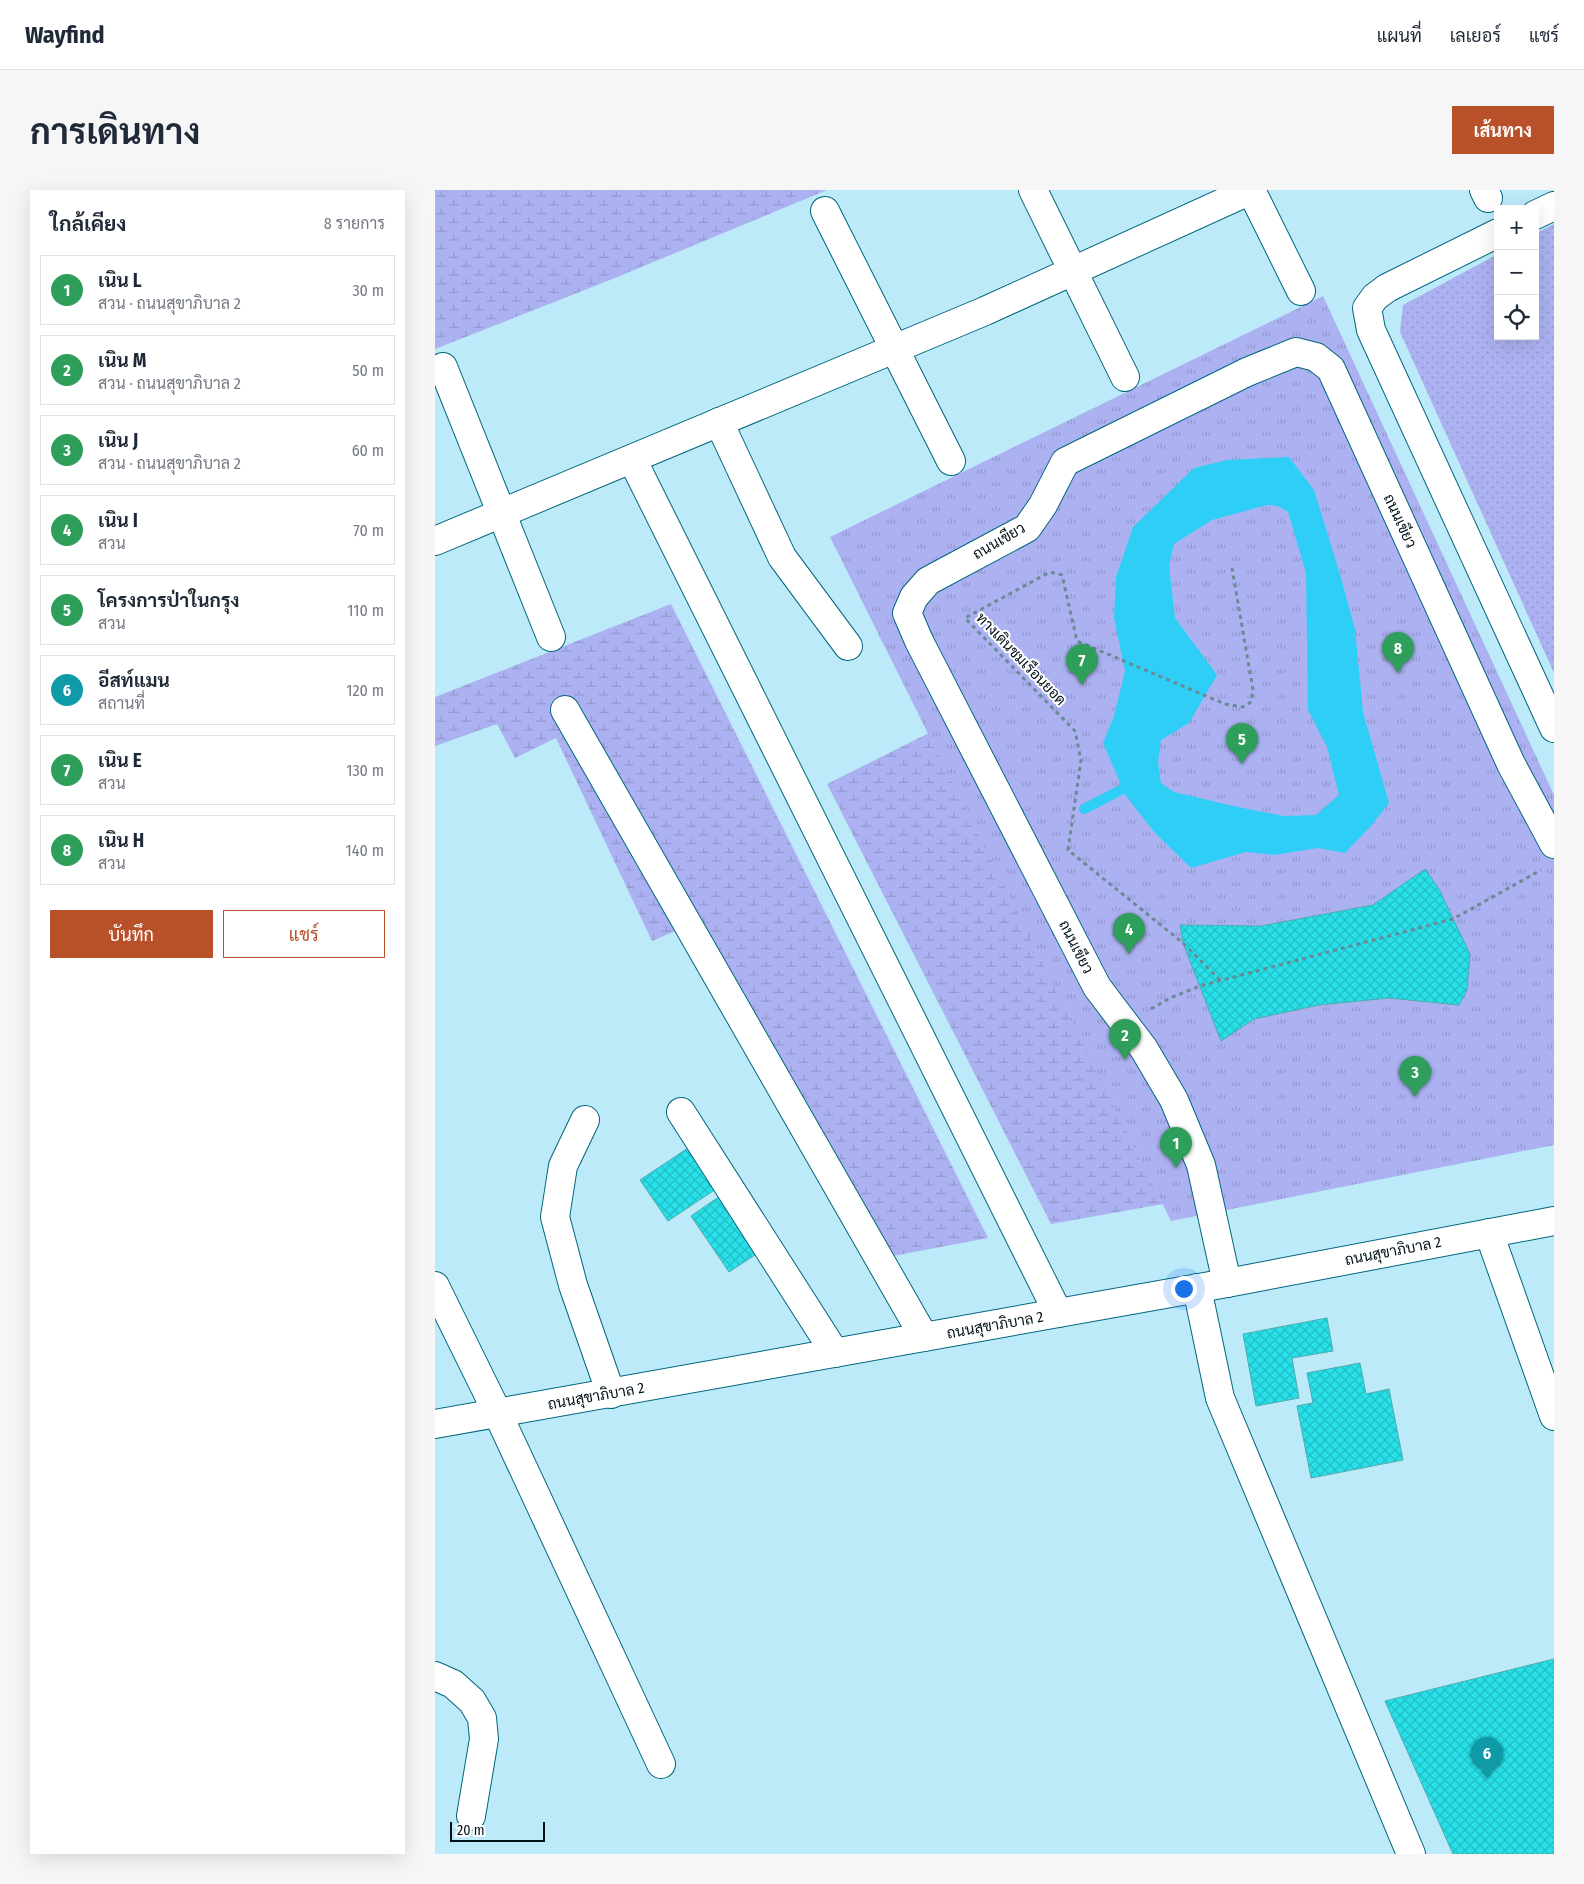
<!DOCTYPE html>
<html lang="th">
<meta charset="utf-8">
<style>
body{margin:0;font-family:"Fira Sans Condensed",Sarabun,sans-serif;background:#f6f6f7;color:#1f2937}
.controls{position:absolute;right:15px;top:15px;display:grid;overflow:hidden;border-radius:0px;box-shadow:0 5px 20px #0002}
.controls button{width:45px;height:45px;display:grid;place-items:center;padding:0;border:0;border-bottom:1px solid #e0e1e3;background:#fff;color:#1f2937;font:25px sans-serif}
.scale{position:absolute;left:15px;bottom:12px;width:95px;box-sizing:border-box;padding-left:5px;border:2px solid #001219;border-top:0;font-size:14px;line-height:18px;white-space:nowrap;color:#001219;-webkit-text-stroke:4px #fff;paint-order:stroke}
.you{position:absolute;left:748px;top:1098px;width:18px;height:18px;margin:-12px;border:4px solid #fff;border-radius:50%;background:#1a73e8;box-shadow:0 0 0 8px #1a73e833}
.badge{display:grid;place-items:center;width:32px;height:32px;border-radius:50%;background:#b8512a;color:#fff;font-size:16px;font-weight:700}
.pin{position:absolute;translate:-50% -41px;filter:drop-shadow(0 1px 2px #0008)}
.pin::after{content:'';position:absolute;top:26px;width:18px;height:15px;background:inherit;clip-path:polygon(0 0,100% 0,50% 100%)}
.list{margin:0;padding:0;list-style:none}
h2{display:flex;justify-content:space-between;align-items:center;height:65px;margin:0;padding:0 20px;font-size:21px}
h2 small{font-size:16px;font-weight:400;color:#747a83}
.list li{display:grid;grid-template-columns:32px 1fr auto;gap:15px;align-items:center;box-sizing:border-box;height:70px;margin:0 10px 10px;padding:0 10px;border:1px solid #e0e1e3;border-radius:0px}
.list b{display:block;font-size:19px;white-space:nowrap}
.list p{margin:0;font-size:16px;white-space:nowrap;color:#747a83}
.list em{font-size:16px;font-style:normal;color:#747a83}
.actions{display:flex;gap:10px;padding:15px 20px}
.actions a{flex:1;padding:11px 0;border:1px solid #b8512a;border-radius:0px;text-align:center;font-size:18px;color:#b8512a}
.actions .main{background:#b8512a;color:#fff}
.icon{flex:none;width:28px;height:28px;fill:none;stroke:currentColor;stroke-width:2;stroke-linecap:round;stroke-linejoin:round}
.map{position:relative;flex:none;width:1119px;height:1664px;overflow:hidden;border-radius:0px}
header{display:flex;align-items:center;gap:30px;box-sizing:border-box;height:70px;padding:0 25px;background:#fff;border-bottom:1px solid #e0e1e3}
header strong{font-size:24px}
nav{display:flex;gap:28px;margin-inline-start:auto;font-size:18px}
.intro{display:flex;align-items:center;justify-content:space-between;box-sizing:border-box;height:120px;padding:0 30px}
h1{margin:0;font-size:35px}
.button{padding:12px 22px;border-radius:0px;background:#b8512a;color:#fff;font-size:18px;font-weight:700}
main{display:flex;gap:30px;padding:0 30px}
aside{flex:1;background:#fff;border-radius:0px;box-shadow:0 5px 20px #0002}
.map>svg:first-child{display:block}
.grass{fill:url(#grass-dots)}
.wetland{fill:url(#wetland-marsh)}
.park{fill:url(#park-tufts)}
.water{fill:#2fcef7;fill-rule:evenodd}
.lines{fill:none;stroke-linecap:round;stroke-linejoin:round}
.stream{stroke:#2fcef7;stroke-width:10}
.building{fill:url(#building-cross-hatch);stroke:#50abb0}
.minor-casing{stroke:#00667d;stroke-width:30}
.path{stroke:#698b96;stroke-width:3;stroke-dasharray:4 4;stroke-linecap:butt}
.minor{stroke:#fff;stroke-width:28}
.labels{text-anchor:middle;dominant-baseline:central;stroke-width:4;stroke-linejoin:round;paint-order:stroke}
.street-label{font-size:15px;fill:#001219;stroke:#fff}
</style>
<header>
<strong>Wayfind</strong>
<nav><a>แผนที่</a><a>เลเยอร์</a><a>แชร์</a></nav>
</header>
<div class="intro"><h1>การเดินทาง</h1><a class="button">เส้นทาง</a></div>
<main>
<aside>
<h2>ใกล้เคียง<small>8 รายการ</small></h2>
<ul class="list">
<li><span class="badge" style="background:#2e9e5b">1</span><div><b>เนิน L</b><p>สวน · ถนนสุขาภิบาล 2</p></div><em>30 m</em></li>
<li><span class="badge" style="background:#2e9e5b">2</span><div><b>เนิน M</b><p>สวน · ถนนสุขาภิบาล 2</p></div><em>50 m</em></li>
<li><span class="badge" style="background:#2e9e5b">3</span><div><b>เนิน J</b><p>สวน · ถนนสุขาภิบาล 2</p></div><em>60 m</em></li>
<li><span class="badge" style="background:#2e9e5b">4</span><div><b>เนิน I</b><p>สวน</p></div><em>70 m</em></li>
<li><span class="badge" style="background:#2e9e5b">5</span><div><b>โครงการป่าในกรุง</b><p>สวน</p></div><em>110 m</em></li>
<li><span class="badge" style="background:#0f9aa8">6</span><div><b>อีสท์แมน</b><p>สถานที่</p></div><em>120 m</em></li>
<li><span class="badge" style="background:#2e9e5b">7</span><div><b>เนิน E</b><p>สวน</p></div><em>130 m</em></li>
<li><span class="badge" style="background:#2e9e5b">8</span><div><b>เนิน H</b><p>สวน</p></div><em>140 m</em></li>
</ul>
<div class="actions"><a class="main">บันทึก</a><a>แชร์</a></div>
</aside>
<div class="map">
<svg width="1119" height="1664" viewBox="0 0 1119 1664">
<defs>
<pattern id="grass-dots" width="8" height="8" patternUnits="userSpaceOnUse" patternTransform="scale(1.25)"><rect width="8" height="8" fill="#acb2f1"/><path d="M2 2h.1M6 6h.1" fill="none" stroke="#9298ce" stroke-width="1.8" stroke-linecap="round"/></pattern>
<pattern id="wetland-marsh" width="20" height="14" patternUnits="userSpaceOnUse" patternTransform="scale(1.25)"><rect width="20" height="14" fill="#acb2f1"/><path d="M1 5h8M5 5V1M11 12h8M15 12V8" fill="none" stroke="#9298ce"/></pattern>
<pattern id="park-tufts" width="24" height="20" patternUnits="userSpaceOnUse" patternTransform="scale(1.25)"><rect width="24" height="20" fill="#acb2f1"/><path d="M3 7l-1-3M5 7V3M7 7l1-3M15 17l-1-3M17 17v-4M19 17l1-3" fill="none" stroke="#9298ce"/></pattern>
<pattern id="building-cross-hatch" width="8" height="8" patternUnits="userSpaceOnUse" patternTransform="scale(1.25)"><rect width="8" height="8" fill="#28e0e9"/><path d="M0 0l8 8M0 8l8-8" fill="none" stroke="#22bfc7"/></pattern>
</defs>
<rect width="100%" height="100%" fill="#bceaf9"/>
<polygon class="grass" points="1119,34 1119,483 965,142 968,115 1063,64 1063,146 1100,146 1100,44"/>
<g class="wetland">
<polygon points="0,0 392,0 175,90 0,159"/>
<polygon points="236,414 553,1048 442,1069 245,739 217,751 121,548 80,568 62,534 0,556 0,507"/>
<polygon points="494,543 728,1014 616,1034 392,594"/>
</g>
<polygon class="park" points="888,106 1119,605 1119,955 736,1031 395,347"/>
<path class="water" d="M854,267L879,300L904,381L920,439L928,522L954,613L936,636L910,663L883,658L839,665L811,662L756,678L720,643L691,606L668,553L679,526L690,481L679,428L681,387L698,337L759,278L792,270ZM832,315L843,316L853,322L871,383L873,520L892,557L904,605L881,625L849,626L798,616L739,602L726,593L723,572L726,550L754,533L782,485L740,428L734,376L739,354L777,330Z"/>
<g class="lines">
<polyline class="stream" points="649,619 688,599"/>
</g>
<g class="building">
<polygon points="990,679 1004,699 1035,764 1032,800 1024,815 954,808 884,815 819,829 786,851 748,753 745,735 826,736 938,715"/>
<polygon points="256,956 284,997 233,1031 205,990"/>
<polygon points="288,1004 326,1061 294,1082 256,1026"/>
<polygon points="892,1128 898,1161 857,1168 864,1208 821,1216 808,1144"/>
<polygon points="925,1173 931,1204 954,1199 968,1270 876,1288 862,1216 878,1213 872,1183"/>
<polygon points="1119,1469 1119,1664 1018,1664 950,1511"/>
</g>
<g class="lines">
<g class="minor-casing">
<g id="minor">
<polyline points="598,0 690,187"/>
<polyline points="816,0 866,101"/>
<polyline points="1049,0 1053,8"/>
<polyline points="390,21 516,271"/>
<polyline points="1100,25 1119,16"/>
<polyline points="1063,43 952,98 940,107 932,118 936,140 1119,538"/>
<polyline points="8,177 116,447"/>
<polyline points="284,232 347,367 413,456"/>
<polyline points="197,269 623,1123"/>
<polyline points="0,351 550,121 816,0"/>
<polyline points="130,520 489,1147"/>
<polyline points="246,922 400,1163"/>
<polyline points="150,930 128,976 120,1027 138,1095 176,1204"/>
<polyline points="1054,1043 1119,1226"/>
<polyline points="792,1093 766,975 739,910 709,859 662,797 484,451 472,423 479,407 493,391 592,338 608,315 630,272 812,182 861,162 881,167 896,179 1076,574 1119,654"/>
<polyline points="0,1096 62,1222 226,1574"/>
<polyline points="762,1098 785,1208 976,1664"/>
<polyline points="0,1234 792,1093 1119,1031"/>
<polyline points="0,1486 18,1494 37,1511 47,1528 49,1549 36,1626"/>
</g>
</g>
<g class="path">
<polyline points="785,790 748,753 633,660 646,570 640,541 530,428 615,382 627,385 642,451 790,514 808,517 816,512 818,500 797,378"/>
<polyline points="716,819 735,808 765,796 1018,729 1106,680"/>
</g>
<use href="#minor" class="minor"/>
</g>
<g class="labels">
<g class="street-label">
<text transform="translate(965 331) rotate(65)">ถนนเขียว</text>
<text transform="translate(564 351) rotate(-30)">ถนนเขียว</text>
<text transform="translate(586 469) rotate(46)">ทางเดินชมเรือนยอด</text>
<text transform="translate(641 757) rotate(63)">ถนนเขียว</text>
<text transform="translate(958 1061) rotate(-11)">ถนนสุขาภิบาล 2</text>
<text transform="translate(560 1135) rotate(-10)">ถนนสุขาภิบาล 2</text>
<text transform="translate(161 1206) rotate(-10)">ถนนสุขาภิบาล 2</text>
</g>
</g>
</svg>
<div class="controls">
<button>+</button>
<button>−</button>
<button><svg class="icon" aria-label="locate" viewBox="0 0 24 24"><circle cx="12" cy="12" r="6"/><path d="M12 2v4M12 18v4M2 12h4M18 12h4"/></svg></button>
</div>
<div class="scale">20 m</div>
<div class="you"></div>
<div class="pin badge" style="left:741px;top:978px;background:#2e9e5b">1</div>
<div class="pin badge" style="left:690px;top:870px;background:#2e9e5b">2</div>
<div class="pin badge" style="left:980px;top:907px;background:#2e9e5b">3</div>
<div class="pin badge" style="left:694px;top:764px;background:#2e9e5b">4</div>
<div class="pin badge" style="left:807px;top:574px;background:#2e9e5b">5</div>
<div class="pin badge" style="left:1052px;top:1588px;background:#0f9aa8">6</div>
<div class="pin badge" style="left:647px;top:495px;background:#2e9e5b">7</div>
<div class="pin badge" style="left:963px;top:483px;background:#2e9e5b">8</div>
</div>
</main>
